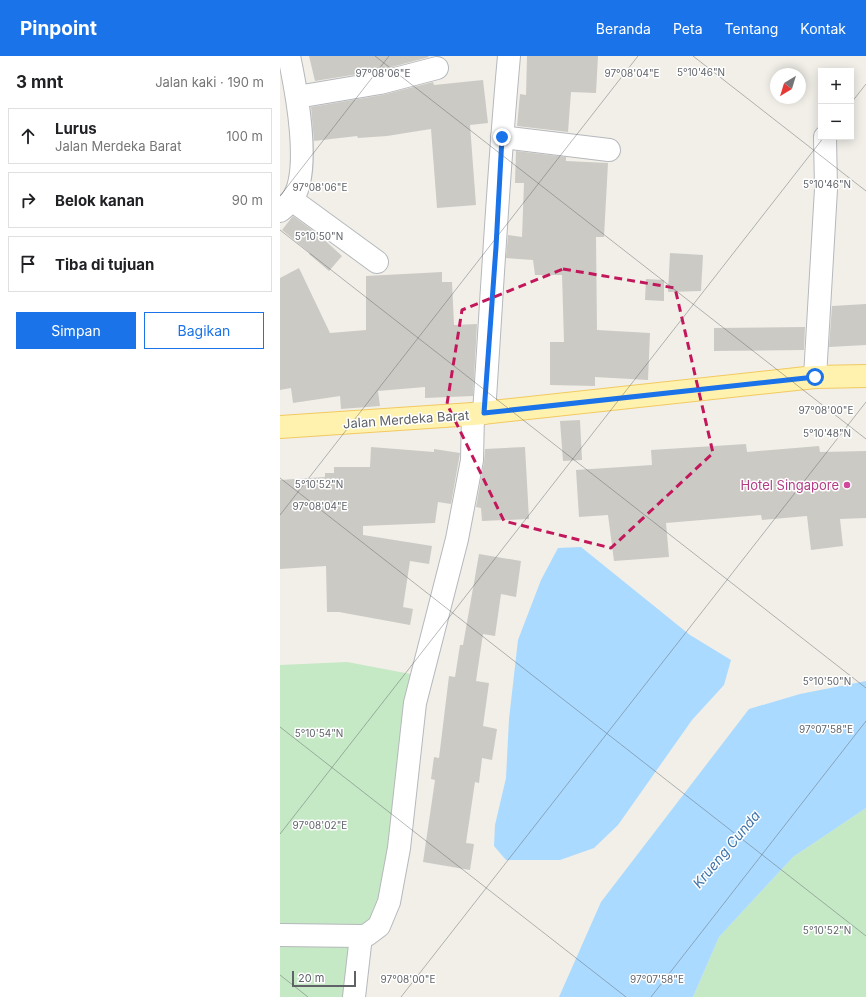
<!DOCTYPE html>
<html lang="id">
<meta charset="utf-8">
<style>
body{margin:0;font-family:Inter,sans-serif;background:#f6f6f6;color:#202124}
.controls{position:absolute;right:12px;top:12px;display:grid;overflow:hidden;border-radius:0px;box-shadow:0 2px 10px #0003}
.controls button{width:36px;height:36px;display:grid;place-items:center;padding:0;border:0;border-bottom:1px solid #e0e0e0;background:#fff;color:#202124;font:20px sans-serif}
.compass{position:absolute;left:490px;top:12px;width:36px;height:36px;border-radius:50%;background:#fff;box-shadow:0 2px 10px #0003;rotate:218deg}
.scale{position:absolute;left:12px;bottom:10px;width:64px;box-sizing:border-box;padding-left:4px;border:2px solid #5f6368;border-top:0;font-size:11px;line-height:14px;white-space:nowrap;color:#5f6368;-webkit-text-stroke:3px #fff;paint-order:stroke}
.stop{position:absolute;width:12px;height:12px;margin:-9px;border:3px solid #1a73e8;border-radius:50%;background:#fff}
.stop.end{background:#1a73e8;border-color:#fff;box-shadow:0 1px 4px #0008}
.list{margin:0;padding:0;list-style:none}
h2{display:flex;justify-content:space-between;align-items:center;height:52px;margin:0;padding:0 16px;font-size:17px}
h2 small{font-size:13px;font-weight:400;color:#757577}
.list li{display:grid;grid-template-columns:26px 1fr auto;gap:12px;align-items:center;box-sizing:border-box;height:56px;margin:0 8px 8px;padding:0 8px;border:1px solid #e0e0e0;border-radius:0px}
.list b{display:block;font-size:15px;white-space:nowrap}
.list p{margin:0;font-size:13px;white-space:nowrap;color:#757577}
.list em{font-size:13px;font-style:normal;color:#757577}
.actions{display:flex;gap:8px;padding:12px 16px}
.actions a{flex:1;padding:9px 0;border:1px solid #1a73e8;border-radius:0px;text-align:center;font-size:14px;color:#1a73e8}
.actions .main{background:#1a73e8;color:#fff}
.icon{flex:none;width:22px;height:22px;fill:none;stroke:currentColor;stroke-width:2;stroke-linecap:round;stroke-linejoin:round}
.map{position:relative;flex:none;width:586px;height:941px;overflow:hidden}
header{display:flex;align-items:center;gap:24px;box-sizing:border-box;height:56px;padding:0 20px;background:#1a73e8;color:#fff}
header strong{font-size:19px}
nav{display:flex;gap:22px;margin-inline-start:auto;font-size:14px}
main{display:flex}
aside{flex:1;background:#fff}
.map>svg:first-child{display:block}
.green{fill:#c5e8c5}
.water{fill:#aadaff}
.building{fill:#cccac5}
.lines{fill:none;stroke-linecap:round;stroke-linejoin:round}
.minor-casing{stroke:#b5b8bc;stroke-width:24}
.major-casing{stroke:#f2c960;stroke-width:24}
.minor{stroke:#fff;stroke-width:22}
.major{stroke:#fff2af;stroke-width:22}
.route{stroke:#1a73e8;stroke-width:5}
.marked{fill:none;stroke:#c2185b;stroke-width:3;stroke-dasharray:8 5;stroke-linejoin:round}
.ticks{fill:none;stroke:#5f6368;stroke-width:1;stroke-opacity:0.45}
.hotel-dot{fill:#d1479c;stroke:#fff;stroke-width:1.5}
.labels{text-anchor:middle;dominant-baseline:central;stroke-width:3;stroke-linejoin:round;paint-order:stroke}
.street-label{font-size:13px;fill:#5f6368;stroke:#fff}
.hotel-label{font-size:13px;fill:#b23c85;stroke:#fff;text-anchor:end}
.water-label{font-size:14px;font-style:italic;fill:#4174aa;stroke:#fff}
.ticks-label{font-size:10px;text-anchor:middle;fill:#5f6368;stroke:#fff;stroke-width:3;stroke-linejoin:round;paint-order:stroke}
</style>
<header>
<strong>Pinpoint</strong>
<nav><a>Beranda</a><a>Peta</a><a>Tentang</a><a>Kontak</a></nav>
</header>
<main>
<aside>
<h2>3 mnt<small>Jalan kaki · 190 m</small></h2>
<ul class="list">
<li><svg class="icon" aria-label="ahead" viewBox="0 0 24 24"><path d="M12 20V5M6 11l6-6 6 6"/></svg><div><b>Lurus</b><p>Jalan Merdeka Barat</p></div><em>100 m</em></li>
<li><svg class="icon" aria-label="right" viewBox="0 0 24 24"><path d="M7 20v-9h11M14 6l5 5-5 5"/></svg><div><b>Belok kanan</b></div><em>90 m</em></li>
<li><svg class="icon" aria-label="arrive" viewBox="0 0 24 24"><path d="M6 21V4h12l-3 4 3 4H6"/></svg><div><b>Tiba di tujuan</b></div></li>
</ul>
<div class="actions"><a class="main">Simpan</a><a>Bagikan</a></div>
</aside>
<div class="map">
<svg width="586" height="941" viewBox="0 0 586 941">
<rect width="100%" height="100%" fill="#f1efe8"/>
<g class="green">
<polygon points="67,606 141,620 96,870 73,941 0,941 0,609"/>
<polygon points="586,752 586,941 413,941 439,881 513,801"/>
</g>
<g class="water">
<polygon points="301,491 410,579 451,604 444,629 412,664 338,769 314,792 280,804 226,804 214,790 215,769 226,722 229,663 238,584 261,524 278,492"/>
<polygon points="586,625 586,752 513,801 439,881 413,941 279,941 321,846 469,653 520,638"/>
</g>
<g class="building">
<polygon points="29,0 148,0 149,1 97,15 35,25"/>
<polygon points="247,0 318,0 316,37 291,36 288,76 237,70 240,38 246,39"/>
<polygon points="203,24 208,67 190,69 196,149 157,152 151,73 107,80 78,82 77,80 34,85 31,51 102,39 153,26 154,29"/>
<polygon points="236,95 286,101 286,105 328,107 324,181 316,181 317,274 370,277 368,324 315,321 315,330 270,329 270,286 284,286 282,219 255,219 253,204 226,202 228,179 242,181 244,127 235,127"/>
<polygon points="13,160 39,179 62,200 49,215 29,198 30,197 2,174"/>
<polygon points="390,197 423,199 421,235 388,236"/>
<polygon points="19,212 50,277 86,274 86,220 162,216 162,226 172,226 174,269 197,268 193,340 145,342 145,331 98,335 100,350 61,353 60,340 13,347 11,332 0,334 0,222"/>
<polygon points="366,223 384,224 384,245 365,244"/>
<polygon points="586,248 586,289 549,291 552,250"/>
<polygon points="525,271 524,294 434,295 434,272"/>
<polygon points="300,364 302,404 283,405 280,365"/>
<polygon points="466,388 467,396 539,390 540,396 586,395 586,462 560,463 563,490 531,494 527,460 482,464 481,459 386,467 389,501 334,505 328,459 299,461 296,414 372,409 371,394"/>
<polygon points="91,391 154,396 154,393 180,397 171,448 158,446 155,467 83,470 83,479 152,490 149,508 130,505 123,551 133,553 130,569 59,556 47,556 46,510 0,513 0,424 45,421 45,417 54,417 54,411 90,411"/>
<polygon points="245,391 249,463 202,465 201,452 196,451 204,406 205,393"/>
<polygon points="199,498 241,505 236,541 221,538 215,580 203,578 196,625 209,627 203,670 217,673 212,704 202,702 199,727 195,726 186,787 194,788 190,814 143,806 155,724 151,723 154,701 159,702 169,620 175,621 180,589 183,589"/>
</g>
<g class="lines">
<g class="minor-casing">
<g id="minor">
<polyline points="17,41 100,27 157,12"/>
<polyline points="222,81 329,94"/>
<polyline points="12,144 97,206"/>
<path d="M0,155C4,152 8,148 11,145C33,118 16,33 9,0"/>
<polyline points="535,321 546,133 545,81"/>
<path d="M204,357C212,238 218,119 229,0"/>
<polyline points="0,879 81,880 87,879 99,870 109,846 119,792 135,647 177,483 192,404 193,358"/>
<polyline points="74,941 81,880"/>
</g>
</g>
<g class="major-casing">
<polyline id="major" points="0,371 193,358 535,321 586,320"/>
</g>
<use href="#minor" class="minor"/>
<use href="#major" class="major"/>
</g>
<g class="lines">
<polyline class="route" points="222,81 216,191 204,357 535,321"/>
</g>
<path class="marked" d="M283,213L395,232L433,397L331,492L224,465L167,348L182,254Z"/>
<path class="ticks" d="M95,0L586,383M413,0L586,135M571,47L586,28M0,140L109,0M0,174L586,632M0,422L586,880M0,459L358,0M0,671L346,941M0,778L544,81M0,919L28,941M121,941L586,346M371,941L586,665"/>
<circle class="hotel-dot" cx="567" cy="429" r="4"/>
<g class="labels">
<g class="street-label">
<text transform="translate(126 363) rotate(-4)">Jalan Merdeka Barat</text>
</g>
<g class="hotel-label">
<text x="559" y="429">Hotel Singapore</text>
</g>
<g class="water-label">
<text transform="translate(446 793) rotate(-50)">Krueng Cunda</text>
</g>
</g>
<g class="ticks-label">
<text x="421" y="20">5°10'46"N</text>
<text x="103" y="21">97°08'06"E</text>
<text x="352" y="21">97°08'04"E</text>
<text x="547" y="132">5°10'46"N</text>
<text x="40" y="135">97°08'06"E</text>
<text x="39" y="184">5°10'50"N</text>
<text x="546" y="358">97°08'00"E</text>
<text x="547" y="381">5°10'48"N</text>
<text x="39" y="432">5°10'52"N</text>
<text x="40" y="454">97°08'04"E</text>
<text x="547" y="629">5°10'50"N</text>
<text x="546" y="677">97°07'58"E</text>
<text x="39" y="681">5°10'54"N</text>
<text x="40" y="773">97°08'02"E</text>
<text x="547" y="878">5°10'52"N</text>
<text x="128" y="927">97°08'00"E</text>
<text x="377" y="927">97°07'58"E</text>
</g>
</svg>
<div class="controls">
<button>+</button>
<button>−</button>
</div>
<svg class="compass" viewBox="-18 -18 36 36"><path d="M0-13l5 13h-10z" fill="#e53935"/><path d="M0 13l5-13h-10z" fill="#757577"/></svg>
<div class="scale">20 m</div>
<div class="stop" style="left:535px;top:321px"></div>
<div class="stop end" style="left:222px;top:81px"></div>
</div>
</main>
